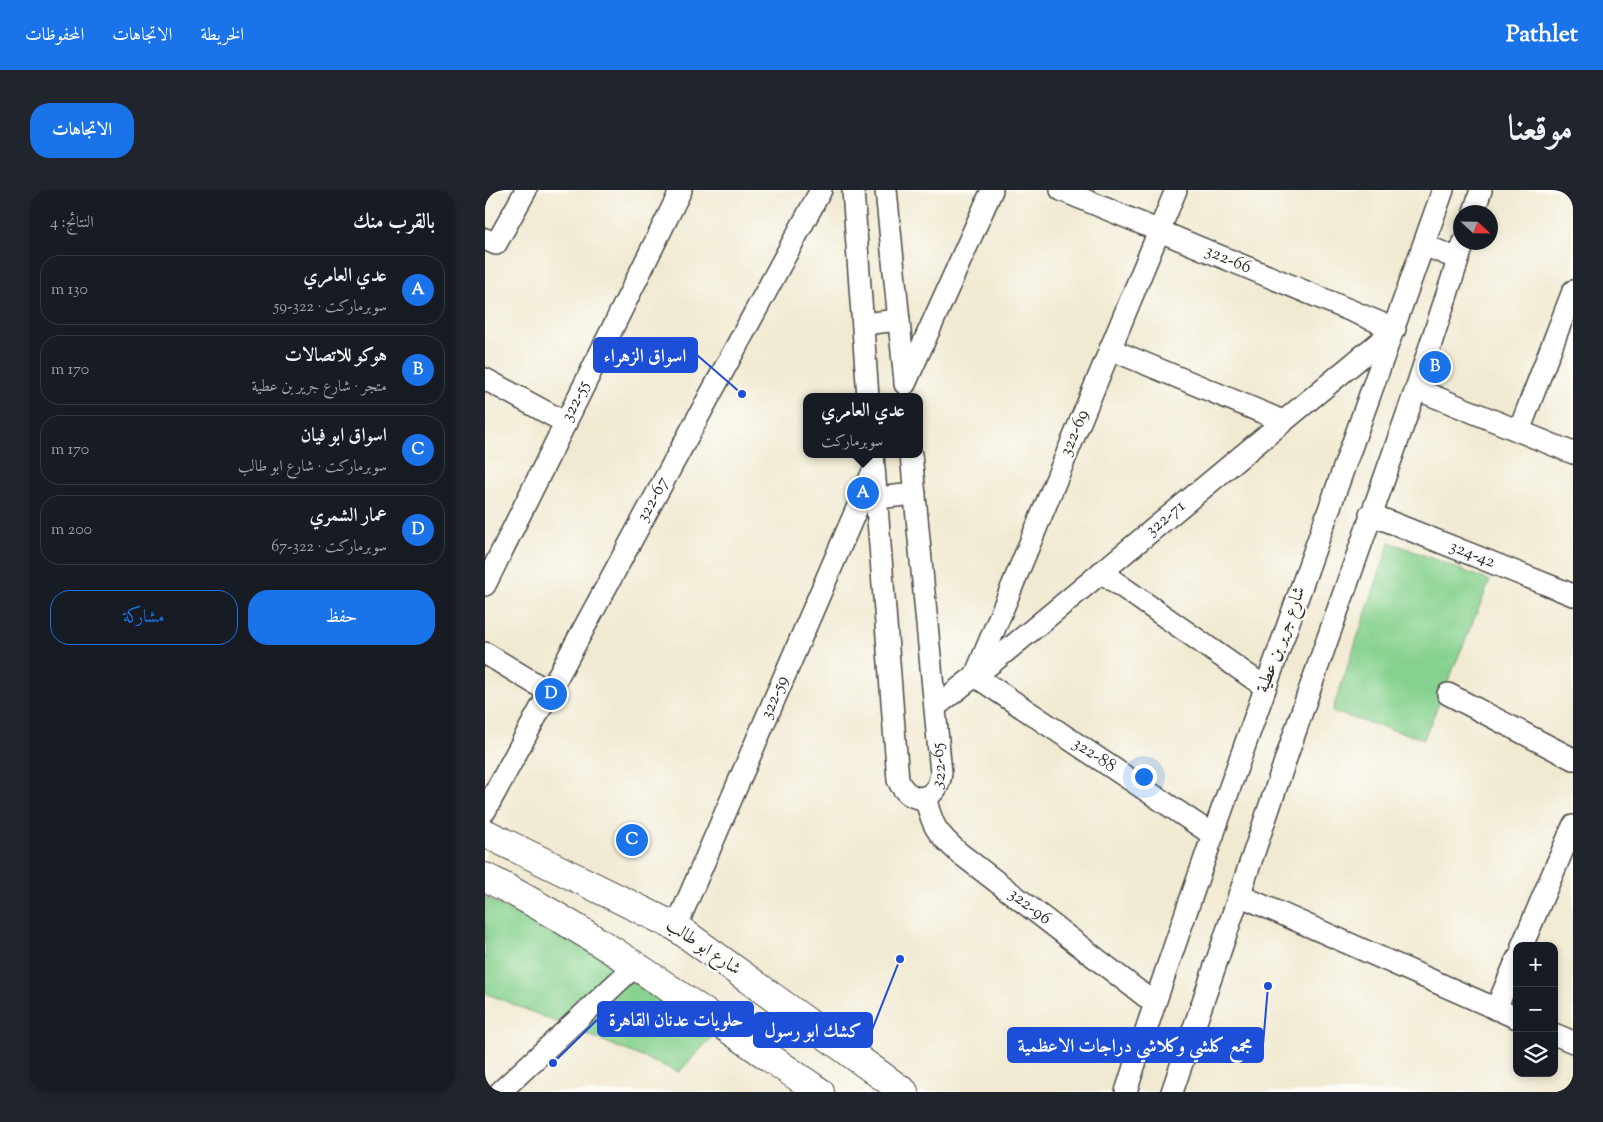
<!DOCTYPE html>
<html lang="ar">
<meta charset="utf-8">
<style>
body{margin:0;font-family:"Sorts Mill Goudy",Amiri,serif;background:#20242c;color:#f1f3f6;direction:rtl}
.controls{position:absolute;right:15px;bottom:15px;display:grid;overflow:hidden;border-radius:10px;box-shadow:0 2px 8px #0003}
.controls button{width:45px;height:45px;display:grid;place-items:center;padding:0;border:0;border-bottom:1px solid #363941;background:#171b24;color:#f1f3f6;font:25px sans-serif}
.compass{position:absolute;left:968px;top:15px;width:45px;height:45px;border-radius:50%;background:#171b24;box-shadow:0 2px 8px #0003;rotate:112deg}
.you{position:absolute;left:658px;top:586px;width:18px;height:18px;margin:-12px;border:4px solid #fff;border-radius:50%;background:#1a73e8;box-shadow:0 0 0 8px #1a73e833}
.badge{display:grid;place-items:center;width:32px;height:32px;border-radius:50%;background:#1a73e8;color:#fff;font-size:16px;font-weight:700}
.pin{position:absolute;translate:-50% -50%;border:2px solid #fff;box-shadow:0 1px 5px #0006}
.popup{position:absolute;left:318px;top:203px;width:120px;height:65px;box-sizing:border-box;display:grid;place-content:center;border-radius:10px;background:#171b24;filter:drop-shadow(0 1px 4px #0005);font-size:16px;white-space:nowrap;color:#9ea1a6}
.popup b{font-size:19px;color:#f1f3f6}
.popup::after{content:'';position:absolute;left:50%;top:100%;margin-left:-10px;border:10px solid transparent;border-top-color:#171b24}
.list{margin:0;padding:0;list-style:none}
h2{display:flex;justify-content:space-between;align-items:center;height:65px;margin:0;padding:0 20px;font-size:21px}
h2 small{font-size:16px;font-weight:400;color:#9ea1a6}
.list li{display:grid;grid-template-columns:32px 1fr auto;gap:15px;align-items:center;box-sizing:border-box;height:70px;margin:0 10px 10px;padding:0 10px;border:1px solid #363941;border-radius:20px}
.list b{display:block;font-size:19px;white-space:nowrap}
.list p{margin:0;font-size:16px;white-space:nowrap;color:#9ea1a6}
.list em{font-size:16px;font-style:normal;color:#9ea1a6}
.actions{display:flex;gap:10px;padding:15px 20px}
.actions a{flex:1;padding:11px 0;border:1px solid #1a73e8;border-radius:20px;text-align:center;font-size:18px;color:#1a73e8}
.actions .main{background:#1a73e8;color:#fff}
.icon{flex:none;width:28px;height:28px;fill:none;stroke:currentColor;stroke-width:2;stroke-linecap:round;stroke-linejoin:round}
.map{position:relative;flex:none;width:1088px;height:902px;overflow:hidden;direction:ltr;border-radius:20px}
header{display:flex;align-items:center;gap:30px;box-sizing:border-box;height:70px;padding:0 25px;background:#1a73e8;color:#fff}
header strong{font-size:24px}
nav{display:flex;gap:28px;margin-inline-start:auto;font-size:18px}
.intro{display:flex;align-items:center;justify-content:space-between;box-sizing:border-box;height:120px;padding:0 30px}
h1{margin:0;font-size:35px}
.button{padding:12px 22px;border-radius:20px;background:#1a73e8;color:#fff;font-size:18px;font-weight:700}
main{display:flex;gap:30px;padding:0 30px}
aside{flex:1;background:#171b24;border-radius:20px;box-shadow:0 2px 8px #0003}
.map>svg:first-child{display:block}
.green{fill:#86d18e;stroke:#587e5c}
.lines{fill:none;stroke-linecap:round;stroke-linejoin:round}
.minor-casing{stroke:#494844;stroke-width:24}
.primary-casing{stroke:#494844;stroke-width:30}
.minor{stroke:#fff;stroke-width:21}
.primary{stroke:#fff;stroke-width:28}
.labels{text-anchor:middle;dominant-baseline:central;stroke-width:4.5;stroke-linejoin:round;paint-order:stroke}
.street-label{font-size:18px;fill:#2b2b2b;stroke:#fdfcf7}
.leader{fill:none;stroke:#1d4ed8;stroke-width:2}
.callout-dot{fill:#1d4ed8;stroke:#fdfcf7;stroke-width:2}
.callout{fill:#1d4ed8;stroke:#1d4ed8;stroke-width:2}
.callout-label{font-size:19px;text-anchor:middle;font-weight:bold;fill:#fff}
</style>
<header>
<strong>Pathlet</strong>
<nav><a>الخريطة</a><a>الاتجاهات</a><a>المحفوظات</a></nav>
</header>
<div class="intro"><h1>موقعنا</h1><a class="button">الاتجاهات</a></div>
<main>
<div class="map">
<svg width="1088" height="902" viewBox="0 0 1088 902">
<rect width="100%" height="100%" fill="#fdfcf7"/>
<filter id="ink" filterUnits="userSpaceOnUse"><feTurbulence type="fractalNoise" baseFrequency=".02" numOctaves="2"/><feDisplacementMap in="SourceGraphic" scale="10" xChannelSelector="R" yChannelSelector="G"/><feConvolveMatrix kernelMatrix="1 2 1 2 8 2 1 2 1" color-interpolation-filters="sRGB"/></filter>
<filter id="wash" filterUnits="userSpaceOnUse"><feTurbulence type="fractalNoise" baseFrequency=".0096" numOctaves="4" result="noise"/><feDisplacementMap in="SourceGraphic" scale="20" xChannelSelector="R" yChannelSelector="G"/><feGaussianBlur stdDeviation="1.12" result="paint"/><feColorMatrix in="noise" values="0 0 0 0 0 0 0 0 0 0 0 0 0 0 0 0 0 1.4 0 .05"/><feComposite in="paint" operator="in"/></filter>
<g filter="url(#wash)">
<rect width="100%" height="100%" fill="#f1ead2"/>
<g class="green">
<polygon points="905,352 1005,391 939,549 847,522"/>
<polygon points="0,707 125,773 230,844 194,882 0,803"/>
</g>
</g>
<g filter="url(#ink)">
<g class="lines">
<g class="minor-casing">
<g id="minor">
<polyline points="368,0 383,207"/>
<polyline points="401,0 420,192"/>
<path id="s1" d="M691,0L490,486L728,645"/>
<polyline points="989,22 996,0"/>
<polyline points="0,49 11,54 41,0"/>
<polyline points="939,55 973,69"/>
<polyline points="1088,101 1034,241 1088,263"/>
<polyline points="378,134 414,130"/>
<polyline points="625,159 798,231"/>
<polyline points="0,189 81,233"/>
<polyline points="420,194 507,0"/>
<polyline points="931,199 1034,241"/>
<path id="s2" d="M388,264L413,590C425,617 453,612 456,583L426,264"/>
<polyline points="391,308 430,304"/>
<path id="s3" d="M885,324L1088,405"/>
<polyline points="616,382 780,497"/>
<path id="s4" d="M0,395L196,0"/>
<polyline points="0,463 64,502"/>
<polyline points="963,504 1088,569"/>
<path id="s5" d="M450,517L513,468L910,139L576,0"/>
<path id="s6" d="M440,607C448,637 450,641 473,662L669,813"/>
<path id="s7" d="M0,621L336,0"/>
<polyline points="754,705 1032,828"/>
<path id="s8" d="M191,737L388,281"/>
<polyline points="1037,756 1088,636"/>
<polyline points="1011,819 1032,769"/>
<polyline points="1069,844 1088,852"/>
<polyline points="15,902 151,775"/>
<path d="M641,902C670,809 703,717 735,625C808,416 885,209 958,0"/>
<polyline points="687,902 822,507 931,199 979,52"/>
</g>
</g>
<g class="primary-casing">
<g id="primary">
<polyline points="0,643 191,737 419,902"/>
<path d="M0,687C119,747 225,828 335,902"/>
</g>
</g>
<use href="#minor" class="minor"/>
<use href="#primary" class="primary"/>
</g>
</g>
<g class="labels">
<g class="street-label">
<text transform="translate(743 70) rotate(23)">322-66</text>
<text stroke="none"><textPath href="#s4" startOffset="205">322-55</textPath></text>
<text transform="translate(590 243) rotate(-67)">322-69</text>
<text stroke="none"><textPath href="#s7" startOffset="354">322-67</textPath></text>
<text stroke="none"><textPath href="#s5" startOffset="298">322-71</textPath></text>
<text stroke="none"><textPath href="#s3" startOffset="110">324-42</textPath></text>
<text transform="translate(797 450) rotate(-70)">شارع جرير بن عطية</text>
<text stroke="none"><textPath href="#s8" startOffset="250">322-59</textPath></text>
<text stroke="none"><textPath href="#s1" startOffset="669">322-88</textPath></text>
<text stroke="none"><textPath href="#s2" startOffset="400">322-65</textPath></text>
<text stroke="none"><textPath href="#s6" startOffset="156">322-96</textPath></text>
<text transform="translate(218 758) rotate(34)">شارع ابو طالب</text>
</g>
</g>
<path class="leader" d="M257 204L212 165M68 873L113 829M415 769L387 840M783 796L778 855"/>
<g class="callout-dot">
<circle cx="257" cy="204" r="5"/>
<circle cx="68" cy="873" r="5"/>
<circle cx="415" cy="769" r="5"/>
<circle cx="783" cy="796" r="5"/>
</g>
<g class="callout">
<rect x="109" y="148" width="103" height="34" rx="5"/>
<rect x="113" y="812" width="155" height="34" rx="5"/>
<rect x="269" y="823" width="118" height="34" rx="5"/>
<rect x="523" y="838" width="255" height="34" rx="5"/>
</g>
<g class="callout-label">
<text x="160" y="172">اسواق الزهراء</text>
<text x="191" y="836">حلويات عدنان القاهرة</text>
<text x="328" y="847">كشك ابو رسول</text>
<text x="650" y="862">مجمع كلشي وكلاشي دراجات الاعظمية</text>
</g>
</svg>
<div class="controls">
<button>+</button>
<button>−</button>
<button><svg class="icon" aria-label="layers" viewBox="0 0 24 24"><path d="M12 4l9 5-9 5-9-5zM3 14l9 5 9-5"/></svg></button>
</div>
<svg class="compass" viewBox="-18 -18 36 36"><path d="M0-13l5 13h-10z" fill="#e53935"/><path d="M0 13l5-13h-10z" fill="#9ea1a6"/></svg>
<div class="you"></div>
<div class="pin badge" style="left:378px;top:303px">A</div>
<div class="popup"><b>عدي العامري</b>سوبرماركت</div>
<div class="pin badge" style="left:950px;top:177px">B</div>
<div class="pin badge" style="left:147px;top:650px">C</div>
<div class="pin badge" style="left:66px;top:504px">D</div>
</div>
<aside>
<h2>بالقرب منك<small>النتائج: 4</small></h2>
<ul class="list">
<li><span class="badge">A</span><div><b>عدي العامري</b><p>سوبرماركت · 322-59</p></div><em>130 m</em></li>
<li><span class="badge">B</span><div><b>هوكو للاتصالات</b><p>متجر · شارع جرير بن عطية</p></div><em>170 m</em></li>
<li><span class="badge">C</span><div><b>اسواق ابو فيان</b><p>سوبرماركت · شارع ابو طالب</p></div><em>170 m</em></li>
<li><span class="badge">D</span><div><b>عمار الشمري</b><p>سوبرماركت · 322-67</p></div><em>200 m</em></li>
</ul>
<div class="actions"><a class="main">حفظ</a><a>مشاركة</a></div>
</aside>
</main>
